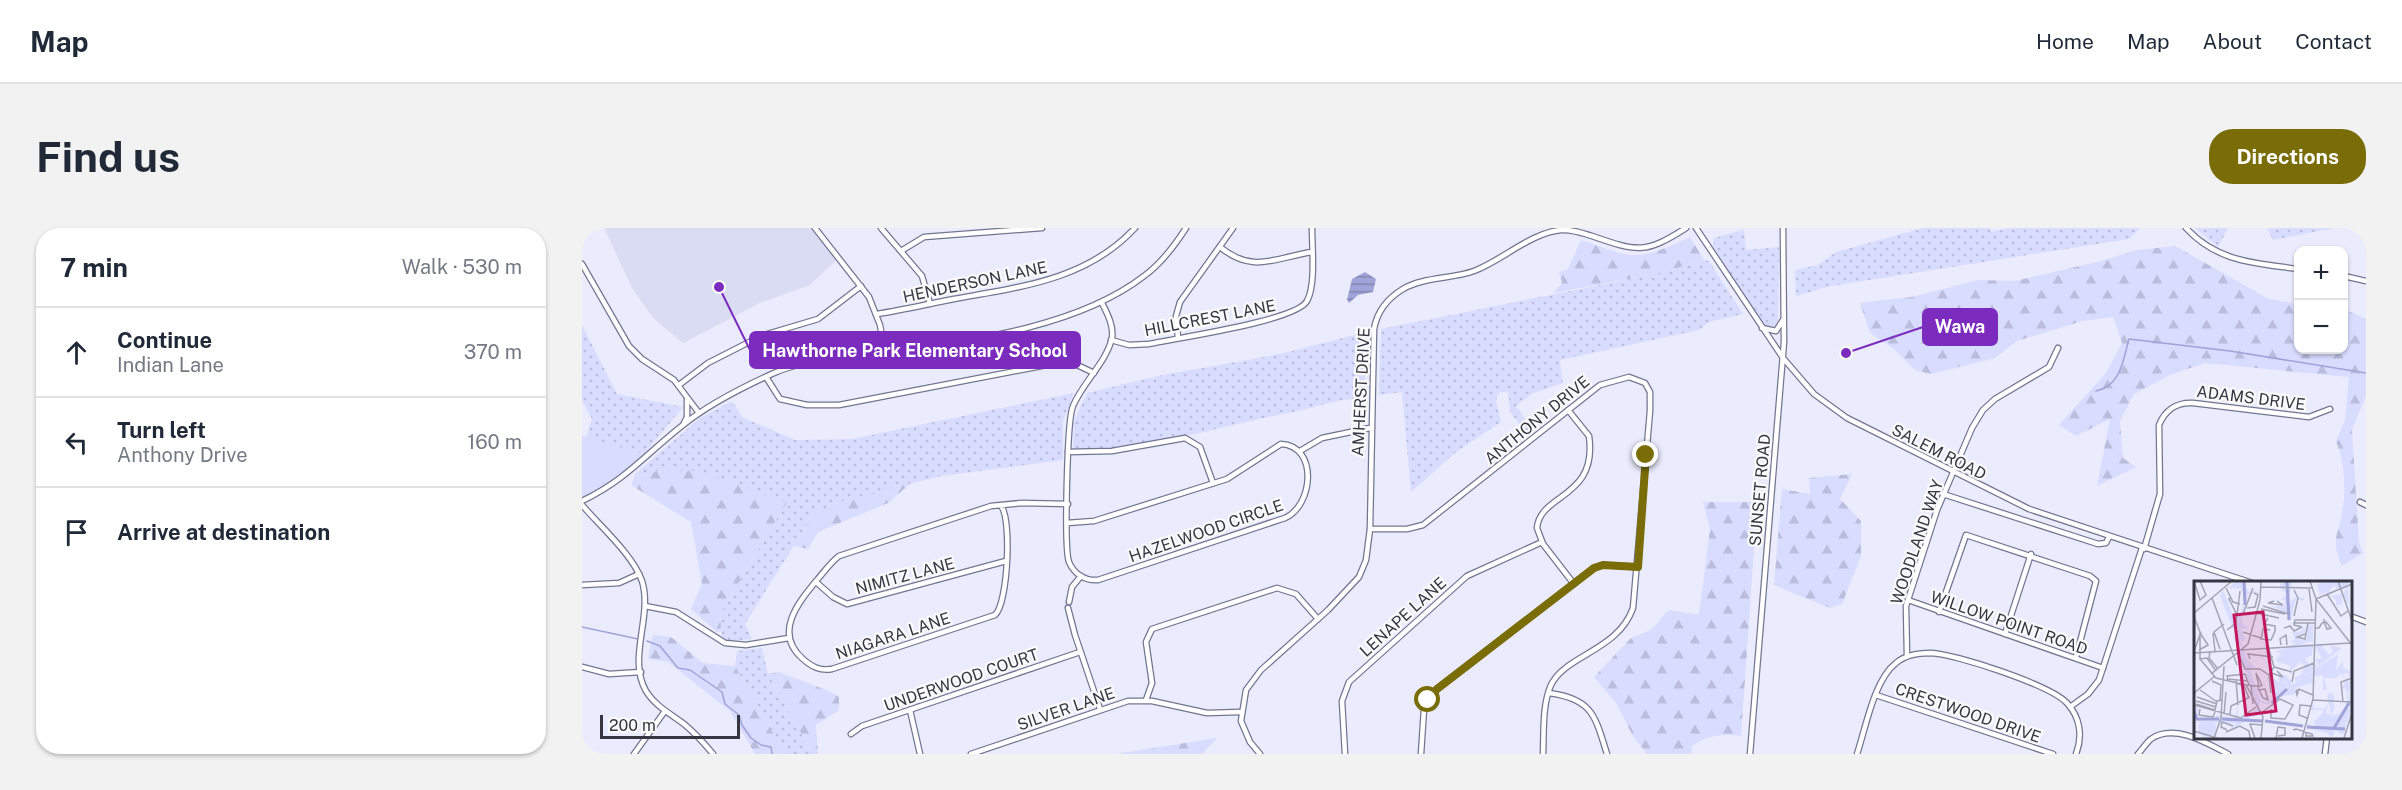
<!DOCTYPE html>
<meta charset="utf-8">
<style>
body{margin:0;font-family:"Public Sans",sans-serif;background:#f2f2f3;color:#1f2937}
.controls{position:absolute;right:18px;top:18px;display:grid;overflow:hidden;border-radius:12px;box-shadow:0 2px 4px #0004}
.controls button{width:54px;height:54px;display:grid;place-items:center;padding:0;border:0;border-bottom:2px solid #e0e1e3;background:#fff;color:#1f2937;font:30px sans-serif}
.scale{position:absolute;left:18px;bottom:15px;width:140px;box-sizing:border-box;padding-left:6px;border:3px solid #353642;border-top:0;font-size:16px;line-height:21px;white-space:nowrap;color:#353642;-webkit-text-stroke:4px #fafafa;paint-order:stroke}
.stop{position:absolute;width:18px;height:18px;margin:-14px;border:4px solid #7a6d08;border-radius:50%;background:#fff}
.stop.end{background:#7a6d08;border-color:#fff;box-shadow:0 2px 6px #0008}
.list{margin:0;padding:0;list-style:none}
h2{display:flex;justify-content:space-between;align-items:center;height:78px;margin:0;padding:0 24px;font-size:26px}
h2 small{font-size:20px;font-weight:400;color:#747a83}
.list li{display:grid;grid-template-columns:39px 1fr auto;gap:18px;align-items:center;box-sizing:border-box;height:90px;padding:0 24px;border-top:2px solid #e0e1e3}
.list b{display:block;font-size:22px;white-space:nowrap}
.list p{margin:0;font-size:20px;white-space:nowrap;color:#747a83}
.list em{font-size:20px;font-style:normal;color:#747a83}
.icon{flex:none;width:33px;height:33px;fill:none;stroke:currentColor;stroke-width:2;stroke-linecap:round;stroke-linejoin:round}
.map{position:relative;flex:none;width:1784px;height:526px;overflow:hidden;border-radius:24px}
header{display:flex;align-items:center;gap:36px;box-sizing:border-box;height:84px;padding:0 30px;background:#fff;border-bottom:2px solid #e0e1e3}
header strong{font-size:28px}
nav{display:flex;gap:33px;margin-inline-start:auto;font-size:21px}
.intro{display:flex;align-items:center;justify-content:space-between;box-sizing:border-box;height:144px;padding:0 36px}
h1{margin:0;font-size:42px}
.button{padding:15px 27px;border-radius:24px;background:#7a6d08;color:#fff;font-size:21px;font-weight:700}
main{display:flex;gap:36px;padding:0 36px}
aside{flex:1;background:#fff;border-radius:24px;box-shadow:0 2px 4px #0004}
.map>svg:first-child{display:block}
.built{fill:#dadcf3}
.grass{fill:url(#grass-dots)}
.forest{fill:url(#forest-firs)}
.park{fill:#d8dcfe}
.water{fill:url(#water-rules)}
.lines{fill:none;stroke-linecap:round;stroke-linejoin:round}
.stream{stroke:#9fa3d7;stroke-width:1.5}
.minor-casing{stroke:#737590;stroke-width:7}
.minor{stroke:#fff;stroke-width:4.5}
.route{stroke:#7a6d08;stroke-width:8}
.labels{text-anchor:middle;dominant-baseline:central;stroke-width:4.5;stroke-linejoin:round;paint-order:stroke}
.street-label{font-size:16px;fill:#353642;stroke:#fafafa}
.inset-river{fill:none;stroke:#9fa3d7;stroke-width:3}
.inset-road{fill:none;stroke:#a2a3b3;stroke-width:1.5}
.view{fill:#c2185b;fill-opacity:0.15;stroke:#c2185b;stroke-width:3}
.inset-edge{fill:none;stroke:#353642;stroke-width:3}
.leader{fill:none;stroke:#7b2cbf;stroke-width:2}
.callout-dot{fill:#7b2cbf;stroke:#fafafa;stroke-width:2}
.callout{fill:#7b2cbf;stroke:#7b2cbf;stroke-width:2}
.callout-label{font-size:18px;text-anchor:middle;font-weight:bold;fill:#fff}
</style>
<header>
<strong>Map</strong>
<nav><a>Home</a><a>Map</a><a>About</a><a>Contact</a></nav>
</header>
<div class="intro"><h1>Find us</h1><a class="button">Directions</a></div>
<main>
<aside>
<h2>7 min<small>Walk · 530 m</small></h2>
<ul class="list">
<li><svg class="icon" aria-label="ahead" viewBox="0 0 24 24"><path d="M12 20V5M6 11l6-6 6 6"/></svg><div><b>Continue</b><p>Indian Lane</p></div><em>370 m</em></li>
<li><svg class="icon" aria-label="left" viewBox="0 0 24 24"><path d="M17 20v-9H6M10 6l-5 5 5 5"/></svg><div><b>Turn left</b><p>Anthony Drive</p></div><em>160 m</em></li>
<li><svg class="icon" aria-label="arrive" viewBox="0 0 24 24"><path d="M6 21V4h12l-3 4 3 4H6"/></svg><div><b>Arrive at destination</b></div></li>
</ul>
</aside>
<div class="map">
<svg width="1784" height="526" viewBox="0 0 1784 526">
<defs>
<pattern id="grass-dots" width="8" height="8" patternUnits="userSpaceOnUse" patternTransform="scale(1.5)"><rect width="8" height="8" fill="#d8dcfe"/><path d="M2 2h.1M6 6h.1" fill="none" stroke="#babddb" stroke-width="1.8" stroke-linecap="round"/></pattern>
<pattern id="forest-firs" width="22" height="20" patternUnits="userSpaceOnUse" patternTransform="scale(1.5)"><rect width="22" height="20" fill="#d8dcfe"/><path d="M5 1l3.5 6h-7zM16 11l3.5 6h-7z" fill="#babddb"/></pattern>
<pattern id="water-rules" width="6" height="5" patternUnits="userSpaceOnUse" patternTransform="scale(1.5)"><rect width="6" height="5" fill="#9fa3d7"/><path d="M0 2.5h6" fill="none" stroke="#8286b0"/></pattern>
</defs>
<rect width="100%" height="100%" fill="#eaecfe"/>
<polygon class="built" points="22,0 233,0 257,30 228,57 178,75 101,115 71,90 50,60"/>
<g class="grass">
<polygon points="1341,0 1408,0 1409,4 1427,0 1558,0 1547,11 1249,58 1214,68 1213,42 1236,37 1254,24"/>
<polygon points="1613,0 1646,0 1636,19"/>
<polygon points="1685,0 1752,0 1691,12"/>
<polygon points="1162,2 1164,22 1197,19 1196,97 1184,100 1131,19 1132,10"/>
<polygon points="1122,32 1127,33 1161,86 1127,94 1117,102 978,132 981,155 951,165 934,178 951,202 945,206 928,184 926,163 916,165 914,173 919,194 874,224 829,264 820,164 797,167 799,101 1073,46"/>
<polygon points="0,97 35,166 101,179 62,226 4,210 10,191 0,172"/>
<path d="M784,104L783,170C758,170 736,179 711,184C635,199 569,221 491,223L492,193L505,165L576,148L698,126Z"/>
<polygon points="492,165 481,193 481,232 360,248 264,272 233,284 163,396 170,411 150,413 140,410 138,386 205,274 78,242 65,247 53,246 118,190 150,173 161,190 214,212 270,211"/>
<polygon points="180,420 186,446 231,526 203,526 153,438 155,423"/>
</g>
<g class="forest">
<path d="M1108,9L1122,32L1073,46L971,65L980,55L977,44L986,41L999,12C1053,31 1055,34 1108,9Z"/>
<path d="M1593,18L1687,71L1716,76V122H1762V81L1784,91V168L1770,202L1777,315L1781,325L1760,338C1747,308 1758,307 1761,279C1764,258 1762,232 1754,213L1763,192L1767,149L1623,135L1588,147L1552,166L1538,193L1541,230L1554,239L1515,258L1528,191L1494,208L1477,197L1524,145L1540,115L1531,89L1500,93L1435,113L1413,130L1349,146L1333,142L1312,121L1288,105L1278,75L1330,69L1396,52L1433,53L1519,33L1555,22Z"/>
<polygon points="78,242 116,243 205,274 138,386 139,403 135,404 109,381 120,356 109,294 49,257 53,246 65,247"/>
<polygon points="1270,246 1258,271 1279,293 1279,328 1260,376 1248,380 1192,357 1200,261 1228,266 1227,250"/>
<polygon points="329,255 306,275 236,304 226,321 212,318 233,284 264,272"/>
<path d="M1121,274H1172L1174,293L1159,508C1140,505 1126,507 1110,518L1109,526H1065L1051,508L1034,475L1012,449L1049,410L1069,402L1087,382L1117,387L1128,301Z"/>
<polygon points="71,407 89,409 121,435 153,438 203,526 173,526 148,483 86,434 66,430"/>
<polygon points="197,444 247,463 257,469 257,482 234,497 236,526 231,526 186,446"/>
<polygon points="635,510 620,526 533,526"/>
</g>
<polygon class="park" points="0,208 67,228 0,275"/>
<polygon class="water" points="783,44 794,51 791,64 776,67 767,75 765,72 770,51"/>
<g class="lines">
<g class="stream">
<path d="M1514,163C1539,158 1541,132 1547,111L1648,123L1784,145"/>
<polyline points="0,399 56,411"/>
<polyline points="65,413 78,418 96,440 108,442 140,464 143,476 157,487 160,497 169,510 179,517 189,519 190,526"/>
</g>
<g class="minor-casing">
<g id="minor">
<polyline points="233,0 287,69 298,97 303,125"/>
<polyline points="299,0 340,48 348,76"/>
<polyline points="1114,0 1201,130 1232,166 1265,190 1447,281 1670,355"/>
<path d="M1604,0C1635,34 1673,35 1716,41"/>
<path d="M638,19C671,46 692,30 730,24"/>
<polyline points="319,23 342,9 460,0"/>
<polyline points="0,36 47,118 60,131 92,152 117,185"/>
<polyline points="1762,48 1784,53"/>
<path d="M295,86C321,82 346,76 372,71C438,59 505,52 553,0"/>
<polyline points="1180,100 1194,103 1201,92"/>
<polyline points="596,110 594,88 598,74 651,0"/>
<path d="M529,112L547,117L567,116C594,110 714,93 725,73C734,57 730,19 730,0"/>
<polyline points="184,149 198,171 225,177 257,177 480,134 491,135 512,145"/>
<polyline points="97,157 126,135 179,108 236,91 279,58"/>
<path d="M986,182L1007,208C1016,271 958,265 955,300L961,316L992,356"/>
<polyline points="102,195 105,189 105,171"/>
<polyline points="718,223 740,210 788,200"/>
<polyline points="486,224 530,223 603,210 618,219 631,255"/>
<polyline points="1361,266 1516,316 1524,315 1527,309"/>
<path d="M0,273C44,252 64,226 101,197C127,176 161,159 192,145C227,130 266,130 303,125C385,113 495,100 562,48C579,36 593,17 604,0"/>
<polyline points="1778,274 1784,277"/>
<path d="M0,277C18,298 51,327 60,353C71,388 45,430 64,463C73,478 89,486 102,496C113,505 122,515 131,526"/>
<path d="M419,278C430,290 426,376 413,387L250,441C238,443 230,439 221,431C191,405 216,375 235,352C242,344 248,335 257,328L409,278L440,275L486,276"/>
<path d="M485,295L512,293L645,251L699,216C737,218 731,278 703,290L516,352C503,353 492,346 487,334C482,320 485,191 491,178C501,154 524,135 530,110C532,98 525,85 520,75"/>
<path d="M788,301H825L841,297L1018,157L1047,149L1063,155L1068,164V183L1051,380C1036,423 983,427 969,457C960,477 962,505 961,526"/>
<path d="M1562,321L1578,266L1577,197C1583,182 1595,174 1611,175L1727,189L1748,181"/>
<polyline points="234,354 251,369 265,376 424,333"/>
<polyline points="0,357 37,355 57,346"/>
<polyline points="1326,372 1521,440"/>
<polyline points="487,374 490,359 499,348"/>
<polyline points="63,378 94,384 143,415 164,417 207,410"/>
<polyline points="486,380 493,407 518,481"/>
<polyline points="1357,384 1384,307 1508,348 1514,353 1494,429"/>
<polyline points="1768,388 1784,394"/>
<polyline points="1423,406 1449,326"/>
<polyline points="1325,428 1324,378 1355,282 1390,200 1401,182 1413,171 1467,139 1476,120"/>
<polyline points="0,439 27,446 59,444"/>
<path d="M967,465C1011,471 1013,488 1025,526"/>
<polyline points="1294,467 1471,526"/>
<polyline points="564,472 570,455 564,414 570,401 695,360 714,366 736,391"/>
<polyline points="1488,479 1506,466 1517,452 1560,320"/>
<polyline points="328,482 338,526"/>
<polyline points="269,506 280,498 498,424"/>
<polyline points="52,526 83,483"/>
<polyline points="389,526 546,473 570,473 625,485 659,484"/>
<path d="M678,526L668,514L659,493L664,462L679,442L746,382L777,349L784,332L788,301L792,101C795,84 806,70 821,61C841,49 870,51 892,43C921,32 948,5 979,2C990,1 1000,5 1010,8C1056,24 1063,26 1104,0"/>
<polyline points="763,526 760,473 767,454 885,348 960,314"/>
<polyline points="839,526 842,481 855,461 1012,340 1021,337 1056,339"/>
<polyline points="1168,526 1202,114 1201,0"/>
<path d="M1275,526C1284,499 1292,452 1314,435C1323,427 1337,425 1349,425C1374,426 1468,457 1485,475C1498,489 1501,508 1494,526"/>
<path d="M1556,526C1560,522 1564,515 1569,511C1592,495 1625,515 1646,526"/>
<polyline points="1743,526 1745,509"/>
</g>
</g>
<use href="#minor" class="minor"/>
</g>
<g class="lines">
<polyline class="route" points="846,472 855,461 1012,340 1021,337 1056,339 1064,227"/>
</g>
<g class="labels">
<g class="street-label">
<text transform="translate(393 54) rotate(-12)">HENDERSON LANE</text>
<text transform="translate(628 90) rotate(-11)">HILLCREST LANE</text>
<text transform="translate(779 164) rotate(-87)">AMHERST DRIVE</text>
<text transform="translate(1669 170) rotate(7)">ADAMS DRIVE</text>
<text transform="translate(955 192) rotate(-39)">ANTHONY DRIVE</text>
<text transform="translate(1357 224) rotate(27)">SALEM ROAD</text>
<text transform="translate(1178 262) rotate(-85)">SUNSET ROAD</text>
<text transform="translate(624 303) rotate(-19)">HAZELWOOD CIRCLE</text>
<text transform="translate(1335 314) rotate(-71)">WOODLAND WAY</text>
<text transform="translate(323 348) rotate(-15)">NIMITZ LANE</text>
<text transform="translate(821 389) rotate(-42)">LENAPE LANE</text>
<text transform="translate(1427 395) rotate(19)">WILLOW POINT ROAD</text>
<text transform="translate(311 408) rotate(-18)">NIAGARA LANE</text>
<text transform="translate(379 452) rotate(-19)">UNDERWOOD COURT</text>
<text transform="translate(484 481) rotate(-19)">SILVER LANE</text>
<text transform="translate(1386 485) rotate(19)">CRESTWOOD DRIVE</text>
</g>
</g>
<g transform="translate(1612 353)">
<rect width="158" height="158" fill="#eaecfe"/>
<path d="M29,9L41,39L48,66L38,56L43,55L40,48H33L38,45L26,15ZM49,66L53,78L61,86L56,89L66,119L73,122L95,106L90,99L96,98L98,104L149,68L76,122L73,124L66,121L64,132L25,157L63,127L45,69Z" fill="#d8dcfe"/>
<path d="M44,0H50L54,11L61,10L66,12L54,13L49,33H59L48,34L49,44L56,47L47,48L51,58L48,62L42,45L52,17L47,8L34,7ZM98,0L95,22L102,16L111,17L108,20L102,17L97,38L93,28V32L78,25H91V19H87L93,13L86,7L87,2ZM132,0H154L155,24L149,13L153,5L143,8L140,4L135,10L137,15L148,13V24H142V19L132,11L126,14L123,3ZM108,44L112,50L101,56L109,60L113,57L114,44H119V60L103,64L119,63L118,74L111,78L116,84H125L121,78H128L121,64L127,63L135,74L139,71L136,64L148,67L102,101L100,97L108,93L110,84L107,81L96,90V85L82,80L86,72L81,71L103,62L96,61L101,58L98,51L109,50ZM144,73L142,89L149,80V87L156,90L157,82V97L153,92L149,93V98L147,92L142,97H130L133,109H129V94L121,95L119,102L101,107V113L85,116L76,124V122L95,107ZM91,94L95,97L89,101L95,105L76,120L81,115L76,95L86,102L84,96ZM153,98L157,102L154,113L157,124L152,126L157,129L149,154L141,149L138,157L134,152L112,147L113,143L121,146L120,140L129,132V129H117L119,121L120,127L130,128L134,123L132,132L137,134L133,115L137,111L140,115V121L137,117L141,126L137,135L147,132L154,121L152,108L147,107ZM44,124V131L43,137H54L44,143L0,140V125L4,128V137L20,139L22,134L41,137Z" fill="#d8dcfe"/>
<path d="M4 147a9 9 0 1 1 18 0a9 9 0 1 1-18 0Z" fill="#d8dcfe"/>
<path class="inset-river" d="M50,0L51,24M93,1L95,39M78,122L93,108M0,131L3,138H25M28,138L68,140M71,140L109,145M113,146L151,148M140,147L155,122"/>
<path class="inset-road" d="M0,0L6,19L12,14L6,0M116,0L122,18L158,64M144,0L158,40M67,6L118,7M32,7L39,21L46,23M115,8L118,31M100,9L104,17L100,35M133,13L147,35L154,30M37,16L35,18L43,34M18,17L43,84M122,18L158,3M80,20L74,22L89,24L83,20M69,25L95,33M53,27L61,26L64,14L60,12M67,28L91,33M0,32L38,0M62,32L85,37M49,33L59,7M0,36L6,51V78L22,97L52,104L69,136L67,157M74,37L70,43L81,45V50L77,59L67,58L69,48L76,49M99,42H121M108,46L100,44L101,39H121M90,47L96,45L100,50L108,46M121,47H125L128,42L130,41H132L137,47L133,48L130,41V38M33,49L42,42L46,10M49,51L67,57M19,52L21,70M111,53L103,56L111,58L114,42M87,64L86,58L92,54L93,64M26,68L20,51L30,43M5,69L14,64L6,52M0,70L7,51M16,70L15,77L24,88M0,72L156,62M44,72L51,88H66L75,94L80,86L74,65M6,78L13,77L22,90M56,78L54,73L79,76M80,86L98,91M77,92L89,96L83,90M17,93L54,63L66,19L67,0M75,94L77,112M33,98L54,100M42,99L44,124M18,100L27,104L26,119M34,100L33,95L51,93L55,104M98,101L100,90L120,82M42,102L50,105L55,117M53,104L60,105H67L68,104L62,92L65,105M57,105L59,123M64,105V107L69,117L74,119L71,108L65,109M105,108L103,114L102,110L105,108L119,114M6,109L23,121M0,112L21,95M3,116L23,123M119,119L158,121M2,120L22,126M149,121L147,101L158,97M2,123L21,129L23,120L28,119M0,124L47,137L62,126M6,128L5,134L19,136L21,131M67,132L86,118L99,124L91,138L77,137V128M30,133L32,111M36,133L37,125L56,116M113,137L105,134L106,124L117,125M33,149L27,146L28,141L39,145M99,149L102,148L118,153L119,155H112V151M0,150L23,157M32,151L46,145L55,150L56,157M20,157L27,137L30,85M61,157L56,143L69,144M82,157L84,146L91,147V154L84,155M108,157L119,118L122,18M150,157L158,132"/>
<path class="view" d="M69,31L82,130L52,134L40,34Z"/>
<rect width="158" height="158" class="inset-edge"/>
</g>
<path class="leader" d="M1264 125L1341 99M137 59L168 122"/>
<g class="callout-dot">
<circle cx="1264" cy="125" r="6"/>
<circle cx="137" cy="59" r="6"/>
</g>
<g class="callout">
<rect x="1341" y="81" width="74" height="36" rx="6"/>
<rect x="168" y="104" width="330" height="36" rx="6"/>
</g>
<g class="callout-label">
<text x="1378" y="105">Wawa</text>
<text x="333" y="129">Hawthorne Park Elementary School</text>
</g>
</svg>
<div class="controls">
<button>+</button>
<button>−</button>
</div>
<div class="scale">200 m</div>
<div class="stop" style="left:846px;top:472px"></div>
<div class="stop end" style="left:1064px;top:227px"></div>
</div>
</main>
